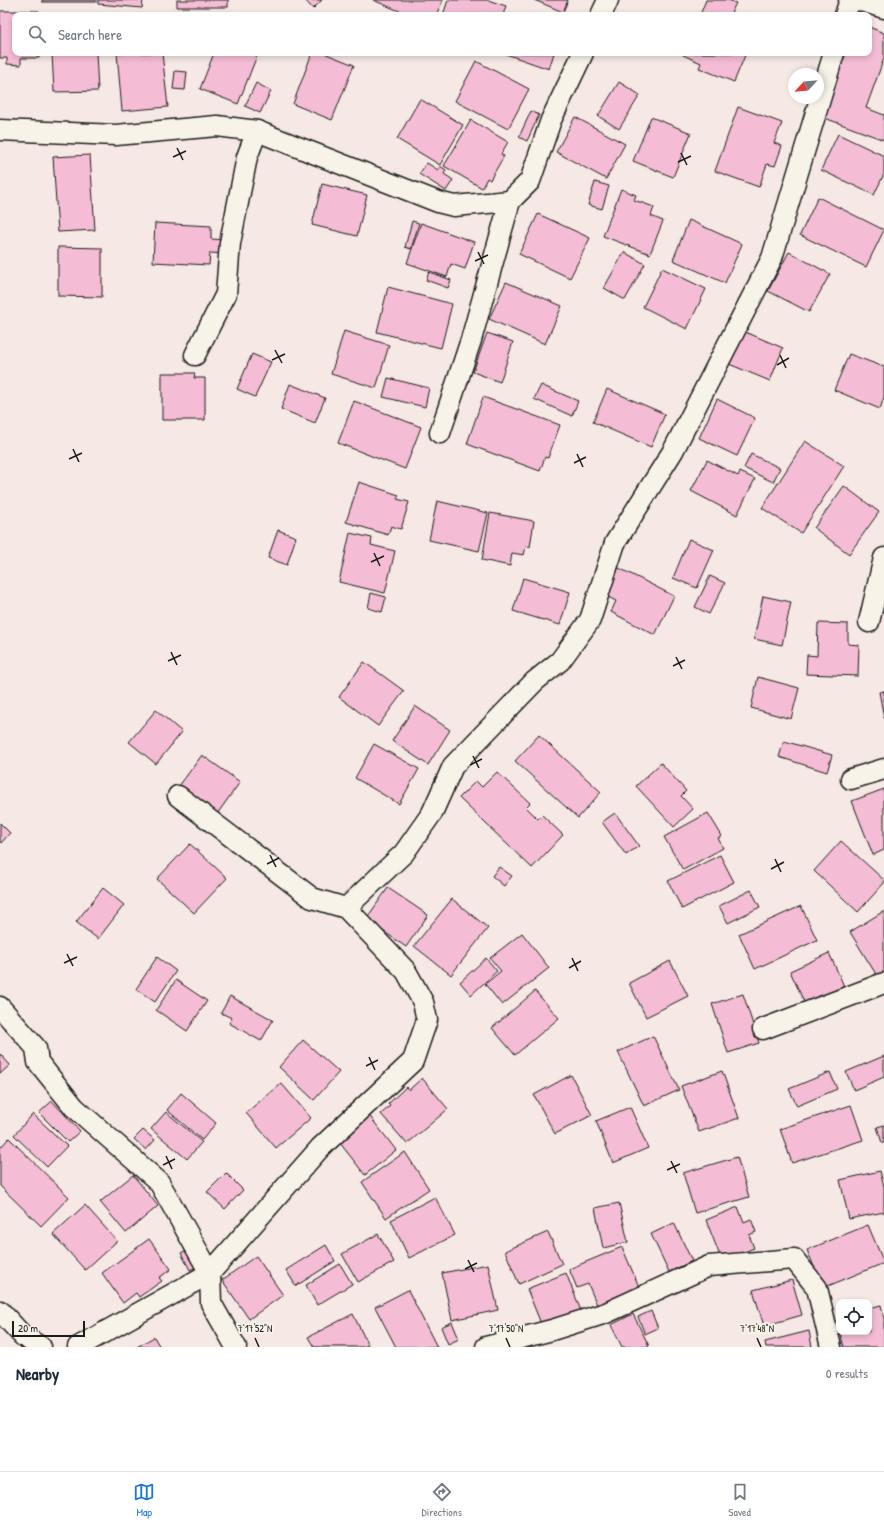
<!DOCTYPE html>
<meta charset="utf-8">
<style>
body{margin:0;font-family:"Patrick Hand",sans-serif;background:#f2f2f3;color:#1f2937}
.controls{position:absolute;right:12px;bottom:12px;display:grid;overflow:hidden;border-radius:8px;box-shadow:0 2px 6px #0003}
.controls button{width:36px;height:36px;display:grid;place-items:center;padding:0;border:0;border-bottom:1px solid #e0e1e3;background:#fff;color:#1f2937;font:20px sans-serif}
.compass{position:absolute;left:788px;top:68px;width:36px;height:36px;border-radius:50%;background:#fff;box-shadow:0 2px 6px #0003;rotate:244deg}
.scale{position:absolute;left:12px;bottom:10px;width:73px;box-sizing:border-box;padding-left:4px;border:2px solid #1c1c1c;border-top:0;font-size:11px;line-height:14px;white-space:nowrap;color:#1c1c1c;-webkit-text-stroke:3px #f7f3e8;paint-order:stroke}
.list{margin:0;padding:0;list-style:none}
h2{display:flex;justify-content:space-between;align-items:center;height:52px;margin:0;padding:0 16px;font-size:17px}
h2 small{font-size:13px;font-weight:400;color:#747a83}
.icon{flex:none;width:22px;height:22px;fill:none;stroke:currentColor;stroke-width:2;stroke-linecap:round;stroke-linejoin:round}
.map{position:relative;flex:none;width:884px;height:1347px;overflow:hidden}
.search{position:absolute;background:#fff;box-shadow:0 2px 6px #0003;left:12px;right:12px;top:12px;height:44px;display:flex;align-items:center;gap:10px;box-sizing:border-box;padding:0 14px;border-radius:8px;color:#747a83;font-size:15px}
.sheet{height:124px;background:#fff}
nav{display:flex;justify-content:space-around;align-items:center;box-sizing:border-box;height:56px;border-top:1px solid #e0e1e3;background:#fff;font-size:11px;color:#747a83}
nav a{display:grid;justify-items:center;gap:2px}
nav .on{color:#1a73e8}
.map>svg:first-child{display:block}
.building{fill:#f4bdd5;stroke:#1c1c1c}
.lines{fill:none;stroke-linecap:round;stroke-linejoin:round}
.street-casing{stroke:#1c1c1c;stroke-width:23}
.street{stroke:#f7f3e8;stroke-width:20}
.ticks{fill:none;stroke:#1c1c1c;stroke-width:1.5}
.ticks-label{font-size:10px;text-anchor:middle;fill:#1c1c1c;stroke:#f7f3e8;stroke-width:4;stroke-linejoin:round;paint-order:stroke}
</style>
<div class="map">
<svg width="884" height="1347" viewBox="0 0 884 1347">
<rect width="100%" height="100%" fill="#f6e8e4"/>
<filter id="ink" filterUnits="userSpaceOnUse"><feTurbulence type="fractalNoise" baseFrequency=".025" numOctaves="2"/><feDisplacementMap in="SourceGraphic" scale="8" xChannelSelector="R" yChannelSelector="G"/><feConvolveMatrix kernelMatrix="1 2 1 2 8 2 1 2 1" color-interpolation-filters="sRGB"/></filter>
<g filter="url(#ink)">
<g class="building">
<rect x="42" y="0" width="54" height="2"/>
<polygon points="98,0 143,0 142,8 98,4"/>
<rect x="177" y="0" width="51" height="7"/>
<polygon points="305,0 322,0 313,9"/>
<polygon points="373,0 443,0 436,15 409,15"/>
<polygon points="448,0 488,0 506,6 503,15 443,15"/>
<polygon points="534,0 568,0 563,12"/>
<polygon points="706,0 728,0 736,3 731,13 736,15 700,15"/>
<polygon points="0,11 39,11 39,15 15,15 15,53 39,53 39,58 21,58 21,65 7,64 7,58 0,58"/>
<polygon points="869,27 884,33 884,58 866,108 884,115 884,140 822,117 846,53 869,53"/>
<polygon points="52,53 96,53 98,91 54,92"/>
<polygon points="117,53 162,53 168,107 122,111"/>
<polygon points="214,53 258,53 238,104 200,89"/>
<polygon points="312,53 324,53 354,65 332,120 293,104"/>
<polygon points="503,53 554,53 549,69"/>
<polygon points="684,53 746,53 734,82 699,68 701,63 683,55"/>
<polygon points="476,61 529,89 508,129 455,101"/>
<polygon points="175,71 187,72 185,90 173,89"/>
<polygon points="619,82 640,95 619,129 598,116"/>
<polygon points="256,83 271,91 260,113 245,106"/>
<polygon points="420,99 463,125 440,165 397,139"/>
<polygon points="738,107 782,123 774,143 782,146 775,166 767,164 759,187 715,171"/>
<polygon points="531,111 539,115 527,141 519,137"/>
<polygon points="575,117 625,144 606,179 556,152"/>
<polygon points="651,117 691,133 673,177 633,161"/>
<polygon points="471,120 508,142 501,154 504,156 490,180 487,178 482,188 444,166"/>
<polygon points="838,134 884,156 884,174 874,195 821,170"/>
<polygon points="90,155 95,230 58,232 53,157"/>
<polygon points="427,163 438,170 440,166 446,170 444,174 453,180 446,191 419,174"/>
<polygon points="595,182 609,186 602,209 588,205"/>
<polygon points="322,184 367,195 357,236 312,225"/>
<polygon points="621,189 636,195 634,200 654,207 651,216 663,221 650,254 603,236"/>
<polygon points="818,197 884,230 866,267 800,235"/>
<polygon points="538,214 590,238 570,278 519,254"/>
<polygon points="689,220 742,244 725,283 673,260"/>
<polygon points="412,221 419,223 411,249 405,247"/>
<polygon points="155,223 211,226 211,239 226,240 225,254 210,253 209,265 153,262"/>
<polygon points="421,223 474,242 465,269 451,264 447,277 407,263"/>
<polygon points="58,247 102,248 102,297 58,296"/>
<polygon points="624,252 645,264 625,300 604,288"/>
<polygon points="789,252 830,274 809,312 768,291"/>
<polygon points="662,268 706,289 687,329 643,307"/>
<polygon points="429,272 451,280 448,288 426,280"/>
<polygon points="506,282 562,306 545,344 489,319"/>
<polygon points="388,287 452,304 441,348 377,332"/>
<polygon points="344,331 389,345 376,388 331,374"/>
<polygon points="743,331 783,348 770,381 729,364"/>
<polygon points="487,333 513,342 500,382 473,372"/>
<polygon points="252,354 271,362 255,397 237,389"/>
<polygon points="849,354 884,367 884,397 880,409 834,390"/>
<polygon points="162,373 195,373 194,378 205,378 205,420 162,420"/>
<polygon points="388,378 429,388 425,407 383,397"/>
<polygon points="290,384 325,398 315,423 281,409"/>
<polygon points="541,385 578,401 572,416 534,399"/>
<polygon points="607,389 665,414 651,447 593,422"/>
<polygon points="483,397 560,425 548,458 545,457 540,471 467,444"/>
<polygon points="717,399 755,418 737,456 699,438"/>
<polygon points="354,401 421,427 405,469 338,443"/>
<polygon points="805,441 844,466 801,533 762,508"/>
<polygon points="751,454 780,468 773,482 744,468"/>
<polygon points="707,460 738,476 740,472 755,479 737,515 691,491"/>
<polygon points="359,482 399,495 397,499 409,502 401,529 391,526 388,535 346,522"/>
<polygon points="844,486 879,512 849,554 814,528"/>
<polygon points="437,501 488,513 479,551 429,540"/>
<polygon points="490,513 534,521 530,547 526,546 524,555 512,553 510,566 482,560"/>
<polygon points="278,530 296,537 287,565 268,558"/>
<polygon points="350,533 372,538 371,545 395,551 385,593 339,582"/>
<polygon points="689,539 714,550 697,588 673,578"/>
<polygon points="615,566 674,596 655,635 611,612 616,601 602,594"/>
<polygon points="710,576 725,583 709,614 695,607"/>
<polygon points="523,578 570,592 560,625 513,611"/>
<polygon points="371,593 386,597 382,612 368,608"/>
<polygon points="763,596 791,602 782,645 754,639"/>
<polygon points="818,623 848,624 848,644 859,645 858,676 806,674 807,655 817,656"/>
<polygon points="364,662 404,691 378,726 339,697"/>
<polygon points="758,677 799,688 791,719 751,708"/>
<polygon points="884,691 884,718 879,692"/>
<polygon points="415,706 450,730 428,765 392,741"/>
<polygon points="156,710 182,732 156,764 129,742"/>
<polygon points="539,735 601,792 578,818 515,761"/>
<polygon points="784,741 832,755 827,772 779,757"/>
<polygon points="374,744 419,769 399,804 355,778"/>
<polygon points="202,755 240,782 217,814 179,786"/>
<polygon points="661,763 686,791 681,796 693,809 674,827 636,786"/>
<polygon points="497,772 530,803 526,807 538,819 542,815 563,835 532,868 459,798 476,781 482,787"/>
<polygon points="884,789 884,850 873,855 852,801"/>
<polygon points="615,813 639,846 626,855 602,822"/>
<polygon points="708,813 722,836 718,838 723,848 683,870 664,837"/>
<polygon points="0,823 10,833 1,843 0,842"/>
<polygon points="841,841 884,880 884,883 858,912 814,871"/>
<polygon points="190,844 227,878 194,913 157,879"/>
<polygon points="720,855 734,882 682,909 668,881"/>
<polygon points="499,867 512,876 504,886 492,876"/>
<polygon points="103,888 124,905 98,939 76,922"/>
<polygon points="388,888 428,915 406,947 366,919"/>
<polygon points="751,890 760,907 728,923 719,906"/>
<polygon points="452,899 488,928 451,975 414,946"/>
<polygon points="801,906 817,940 755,969 739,934"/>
<polygon points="884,911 884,976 879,979 850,932"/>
<polygon points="522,933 549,968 502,1005 485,984 501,971 490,958"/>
<polygon points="829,953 844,986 805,1004 790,971"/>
<polygon points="157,957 176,971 155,1002 136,989"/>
<polygon points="486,958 497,971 471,995 460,982"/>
<polygon points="670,961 688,996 646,1017 629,983"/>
<polygon points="176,980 207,1001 187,1031 156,1010"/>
<polygon points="535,991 559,1018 515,1055 492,1028"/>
<polygon points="743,994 759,1043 728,1053 712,1004"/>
<polygon points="230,996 273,1020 261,1041 229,1023 232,1018 221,1013"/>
<polygon points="653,1036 679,1090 644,1106 618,1052"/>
<polygon points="303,1040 339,1072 314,1100 279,1067"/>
<polygon points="0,1054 10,1065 0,1074"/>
<polygon points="884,1056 884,1077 854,1090 846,1072"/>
<polygon points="722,1071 739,1118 699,1132 681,1086"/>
<polygon points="830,1072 837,1089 797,1106 789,1089"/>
<polygon points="571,1075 592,1115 555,1134 534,1095"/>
<polygon points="422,1078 448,1109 407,1144 381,1114 390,1106 388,1104 406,1087 409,1090"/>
<polygon points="281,1083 311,1118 276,1148 246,1113"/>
<polygon points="181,1093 216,1123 202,1140 167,1110"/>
<polygon points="52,1101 80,1131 68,1142 39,1113"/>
<polygon points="851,1105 863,1140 792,1163 780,1129"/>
<polygon points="630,1107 648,1148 613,1163 596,1121"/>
<polygon points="166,1112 202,1142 187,1159 151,1129"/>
<polygon points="33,1114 67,1146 47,1167 14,1135"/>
<polygon points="368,1114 396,1150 365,1175 336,1138"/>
<polygon points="884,1125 884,1143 882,1143 877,1127"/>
<polygon points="143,1130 155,1140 146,1150 134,1139"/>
<polygon points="9,1138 69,1197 41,1226 0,1186 0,1148"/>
<polygon points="405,1152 429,1189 386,1218 362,1182"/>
<polygon points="737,1157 749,1197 695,1213 683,1173"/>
<polygon points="880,1171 884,1187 884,1212 849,1219 840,1180"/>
<polygon points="226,1173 243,1190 225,1209 207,1192"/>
<polygon points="133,1175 158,1206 126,1233 100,1202"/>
<polygon points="435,1197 455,1235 409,1258 391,1220"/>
<polygon points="619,1203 628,1242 603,1248 595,1208"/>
<polygon points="85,1205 117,1241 85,1270 53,1234"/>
<polygon points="738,1207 744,1222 751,1219 756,1232 749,1235 754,1248 722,1261 706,1220"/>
<polygon points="674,1223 692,1261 669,1272 651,1234"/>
<polygon points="868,1225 884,1263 823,1288 807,1250"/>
<polygon points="548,1232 562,1264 519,1284 505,1251"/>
<polygon points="378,1234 394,1262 358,1282 342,1254"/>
<polygon points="149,1239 171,1269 159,1278 162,1281 139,1297 136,1293 123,1303 102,1273"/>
<polygon points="326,1245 335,1261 296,1286 286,1270"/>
<polygon points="193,1246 202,1264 190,1270 181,1253"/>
<polygon points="622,1247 640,1289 598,1307 588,1284 577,1288 569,1269"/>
<polygon points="256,1256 283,1295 249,1319 222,1280"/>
<polygon points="340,1264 352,1284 317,1305 306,1285"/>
<polygon points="488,1264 498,1310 452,1320 442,1273"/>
<polygon points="566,1273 581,1311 542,1326 527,1289"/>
<polygon points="792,1280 802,1315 764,1326 753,1290"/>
<polygon points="408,1290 437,1347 396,1347 375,1307"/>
<polygon points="881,1305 884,1319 884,1347 844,1347 840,1332 869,1332 869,1308"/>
<polygon points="651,1311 658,1328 645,1334 638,1317"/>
<polygon points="353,1314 368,1345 363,1347 314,1347 308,1337"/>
<polygon points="633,1314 649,1346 647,1347 622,1347 611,1325"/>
<polygon points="452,1322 459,1339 448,1344 441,1327"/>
<polygon points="809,1331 812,1347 766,1347 765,1342"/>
<polygon points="154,1337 160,1347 137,1347"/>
</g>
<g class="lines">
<g class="street-casing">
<g id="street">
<polyline points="858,0 884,8"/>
<polyline points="601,15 608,0"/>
<polyline points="845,15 850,0"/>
<polyline points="0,130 116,135 217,126 257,131 438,202 454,206 510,201"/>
<polyline points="195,355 226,294 230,243 247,157 257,131"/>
<polyline points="440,433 471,340 510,201 530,181 551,120 583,53"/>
<polyline points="869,622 884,558"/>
<polyline points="851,779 884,769"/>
<polyline points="346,908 404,853 432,813 453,766 535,681 560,661 590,620 615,543 673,451 772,258 834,53"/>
<polyline points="0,1007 36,1048 38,1062 74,1107 159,1182 210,1273 211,1303 236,1347"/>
<polyline points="763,1029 884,983"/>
<polyline points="0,1311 23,1336 41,1347"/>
<polyline points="78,1347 210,1273 320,1148 413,1061 427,1020 423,1002 406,971 346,908 312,898 178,796"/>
<polyline points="486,1347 552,1330 606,1313 709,1266 794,1259 817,1288 831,1347"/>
</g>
</g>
<use href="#street" class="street"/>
</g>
</g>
<path class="ticks" d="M177,148L183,160M681,153L687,165M173,157L186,151M678,162L691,156M478,252L484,264M475,261L488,255M275,350L282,363M780,355L786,368M272,360L285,354M777,365L789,358M73,449L79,462M577,454L583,467M69,459L82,453M574,463L586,457M374,553L380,566M371,562L384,556M171,652L177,665M676,657L682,669M168,661L181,655M673,666L685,660M473,756L479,768M470,765L482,759M270,855L276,867M775,859L781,872M267,864L279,858M771,869L784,862M67,954L73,966M572,958L578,971M64,963L77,957M569,968L581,961M369,1057L375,1070M366,1066L378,1060M166,1156L172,1169M671,1161L677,1173M163,1165L175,1159M667,1170L680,1164M468,1260L474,1272M465,1269L477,1263M255,1338L259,1347M506,1338L510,1347M757,1338L761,1347"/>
<g class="ticks-label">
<text x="255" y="1332">7°17'52"N</text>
<text x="506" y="1332">7°17'50"N</text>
<text x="757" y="1332">7°17'48"N</text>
</g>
</svg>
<div class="controls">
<button><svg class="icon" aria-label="locate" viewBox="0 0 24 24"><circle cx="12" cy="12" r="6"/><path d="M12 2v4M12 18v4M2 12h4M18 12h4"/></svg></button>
</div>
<svg class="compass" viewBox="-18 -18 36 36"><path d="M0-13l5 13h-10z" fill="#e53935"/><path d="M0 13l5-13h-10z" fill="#747a83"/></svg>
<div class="scale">20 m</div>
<div class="search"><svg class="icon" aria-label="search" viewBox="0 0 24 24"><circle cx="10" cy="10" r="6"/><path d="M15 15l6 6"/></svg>Search here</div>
</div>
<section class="sheet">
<h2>Nearby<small>0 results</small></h2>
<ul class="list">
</ul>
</section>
<nav>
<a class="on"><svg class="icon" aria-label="map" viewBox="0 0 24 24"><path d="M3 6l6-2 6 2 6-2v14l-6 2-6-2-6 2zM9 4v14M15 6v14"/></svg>Map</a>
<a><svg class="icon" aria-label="directions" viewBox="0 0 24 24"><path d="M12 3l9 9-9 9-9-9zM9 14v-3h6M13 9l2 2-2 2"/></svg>Directions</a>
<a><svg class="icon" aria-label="saved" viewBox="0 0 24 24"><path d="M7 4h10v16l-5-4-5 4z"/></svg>Saved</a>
</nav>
